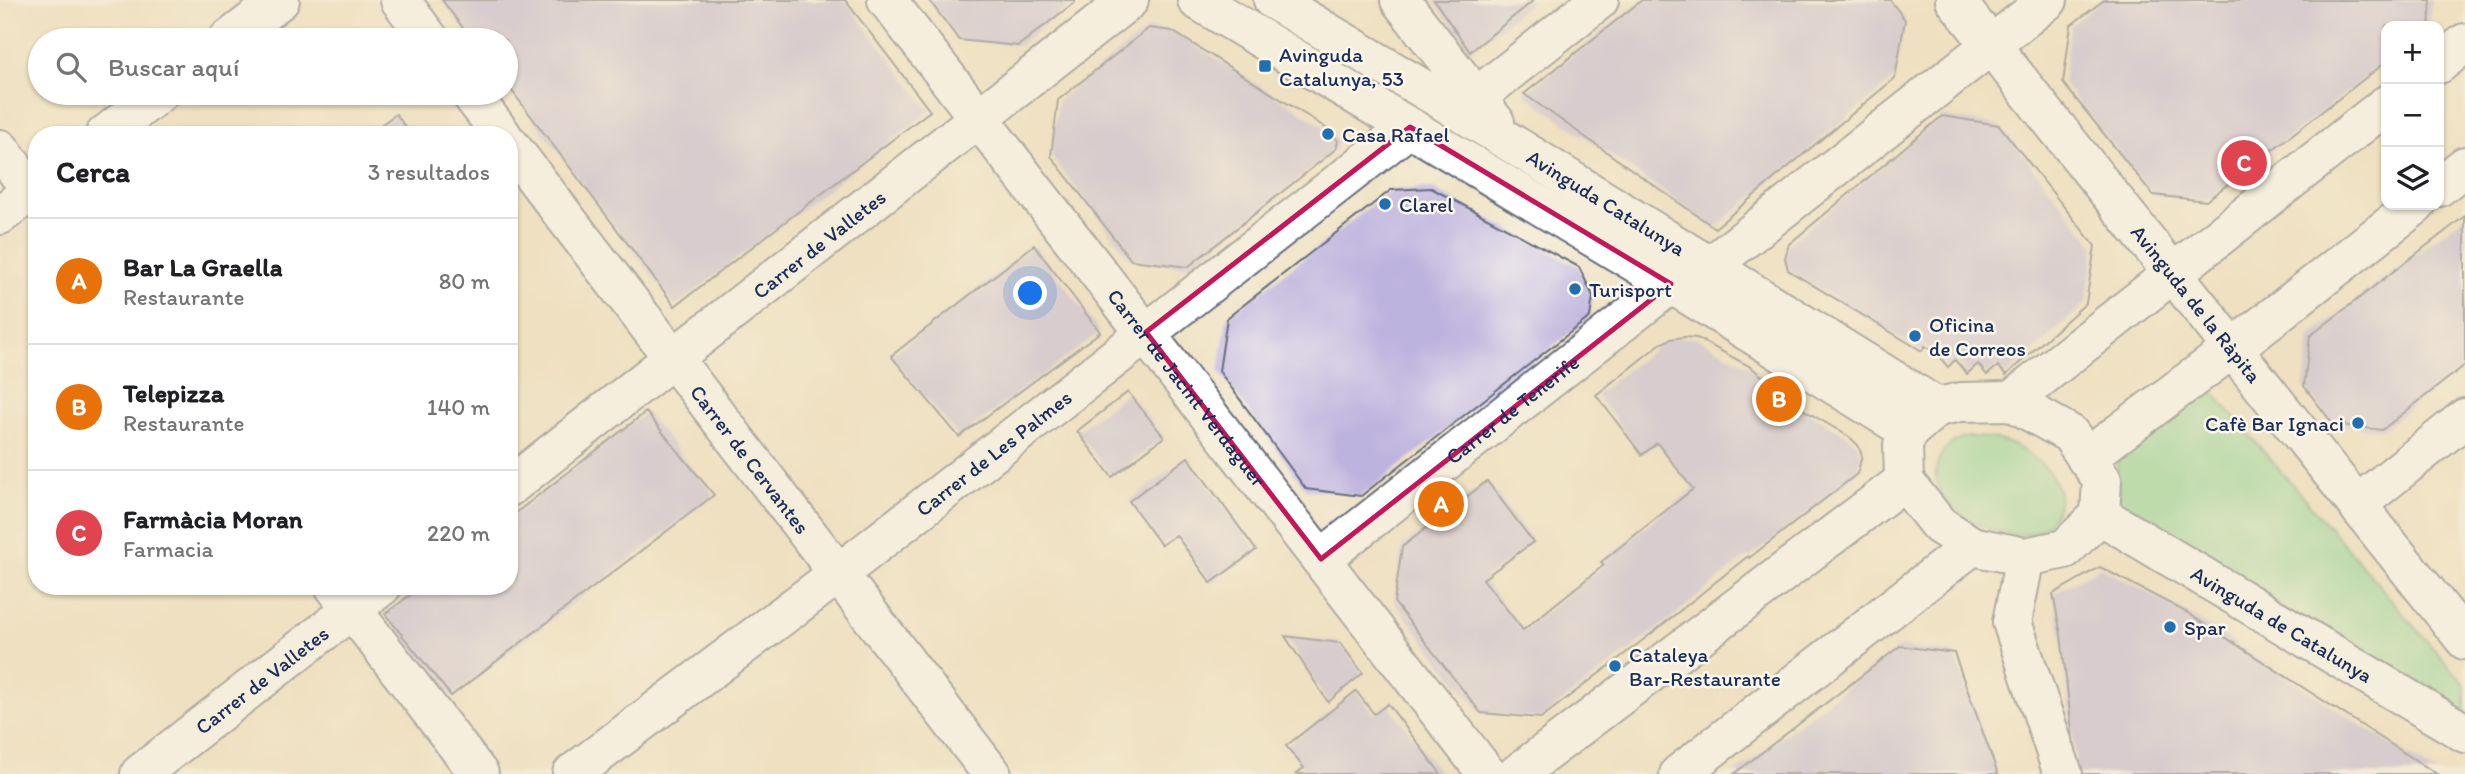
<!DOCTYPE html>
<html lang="es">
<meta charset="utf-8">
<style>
body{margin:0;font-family:Itim,sans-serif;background:#f2f2f2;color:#202124}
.controls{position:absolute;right:21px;top:21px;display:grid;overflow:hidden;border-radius:14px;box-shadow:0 2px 5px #0004}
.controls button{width:63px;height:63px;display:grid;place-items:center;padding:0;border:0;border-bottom:2px solid #e0e0e0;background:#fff;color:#202124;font:35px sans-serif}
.you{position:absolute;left:1031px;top:294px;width:24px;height:24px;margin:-18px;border:5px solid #fff;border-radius:50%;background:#1a73e8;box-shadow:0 0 0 10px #1a73e833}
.badge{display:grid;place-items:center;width:46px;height:46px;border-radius:50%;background:#111827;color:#fff;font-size:23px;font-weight:700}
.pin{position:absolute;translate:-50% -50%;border:4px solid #fff;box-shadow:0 2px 7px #0006}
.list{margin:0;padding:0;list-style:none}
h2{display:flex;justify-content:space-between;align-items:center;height:91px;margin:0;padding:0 28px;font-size:30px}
h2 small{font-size:23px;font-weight:400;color:#757577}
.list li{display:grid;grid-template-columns:46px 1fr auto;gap:21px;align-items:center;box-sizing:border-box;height:126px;padding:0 28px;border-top:2px solid #e0e0e0}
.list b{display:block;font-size:26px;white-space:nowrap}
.list p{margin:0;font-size:23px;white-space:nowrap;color:#757577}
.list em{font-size:23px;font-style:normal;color:#757577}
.icon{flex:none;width:38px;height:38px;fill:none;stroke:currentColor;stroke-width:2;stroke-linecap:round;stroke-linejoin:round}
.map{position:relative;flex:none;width:2465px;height:774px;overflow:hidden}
.search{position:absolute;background:#fff;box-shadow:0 2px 5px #0004;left:28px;top:28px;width:490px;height:77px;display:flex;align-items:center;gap:18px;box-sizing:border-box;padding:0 24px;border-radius:38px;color:#757577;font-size:26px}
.panel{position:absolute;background:#fff;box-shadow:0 2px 5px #0004;left:28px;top:126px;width:490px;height:469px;border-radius:28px}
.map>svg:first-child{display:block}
.green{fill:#84d596;stroke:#50827a;stroke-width:2}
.building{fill:#bdb3df}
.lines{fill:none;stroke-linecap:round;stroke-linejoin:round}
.minor-casing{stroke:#656d80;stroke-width:42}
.tertiary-casing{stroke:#656d80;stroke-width:42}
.minor{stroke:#fff;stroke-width:38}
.tertiary{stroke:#fff;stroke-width:38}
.marked{fill:none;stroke:#c2185b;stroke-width:5;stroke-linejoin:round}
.poi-dot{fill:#1f6fb2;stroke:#fbf7ec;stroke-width:2.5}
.labels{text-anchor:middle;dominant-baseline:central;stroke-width:5;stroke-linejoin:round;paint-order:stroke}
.poi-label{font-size:21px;fill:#1b2f5e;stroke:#fbf7ec;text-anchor:start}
.street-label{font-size:21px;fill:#1b2f5e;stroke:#fbf7ec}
</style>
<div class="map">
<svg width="2465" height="774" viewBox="0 0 2465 774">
<rect width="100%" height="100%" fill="#fbf7ec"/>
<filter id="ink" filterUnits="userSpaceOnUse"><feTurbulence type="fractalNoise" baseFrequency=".0143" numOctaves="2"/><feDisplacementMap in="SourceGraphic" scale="14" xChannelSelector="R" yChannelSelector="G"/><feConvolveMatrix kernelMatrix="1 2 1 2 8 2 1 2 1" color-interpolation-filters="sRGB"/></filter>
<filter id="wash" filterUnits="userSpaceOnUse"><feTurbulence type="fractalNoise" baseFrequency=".00686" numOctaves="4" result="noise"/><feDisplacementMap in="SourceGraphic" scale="28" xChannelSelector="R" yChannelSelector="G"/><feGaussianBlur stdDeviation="1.57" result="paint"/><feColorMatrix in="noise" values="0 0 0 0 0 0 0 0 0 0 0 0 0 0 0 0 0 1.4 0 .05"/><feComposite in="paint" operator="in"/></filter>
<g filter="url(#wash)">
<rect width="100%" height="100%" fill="#eee0c0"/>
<g class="green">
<polygon points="2210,389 2465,685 2465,716 2120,512 2117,454"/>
<path d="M1968,437C1976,437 1986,437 1995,439C2027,446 2081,485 2050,522C2043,530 2032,535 2021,535C1987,535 1920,503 1939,459C1945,446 1954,440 1968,437Z"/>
</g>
<g id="blocks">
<g class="building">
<polygon points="442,0 845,0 930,111 675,306 506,83 506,40 472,40"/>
<polygon points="929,0 1075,0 1075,2 1018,46 959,40"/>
<polygon points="1434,0 1534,0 1470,52"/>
<polygon points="1642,0 1890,0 1905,20 1895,78 1715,228 1524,94"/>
<polygon points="2104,0 2431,0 2429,26 2386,26 2386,62 2206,201 2153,195 2063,83 2071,25"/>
<polygon points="1149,28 1172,31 1317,122 1333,133 1338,141 1336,149 1188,267 1131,260 1051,156 1058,100"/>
<polygon points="396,114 411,135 367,135"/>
<polygon points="1942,116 1999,125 2095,246 2086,303 2006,375 1998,366 1987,375 1978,364 1967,374 1955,360 1948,367 1936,353 1925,346 1922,351 1788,270 1785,258 1789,244"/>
<polygon points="1431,188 1579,267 1593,296 1590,317 1361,496 1306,489 1219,371 1227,318 1391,190"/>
<polygon points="2465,216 2465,365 2382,430 2333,424 2304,386 2310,336"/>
<polygon points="1034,245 1100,332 959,437 891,356"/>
<polygon points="1684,337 1697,338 1751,367 1804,410 1848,436 1858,445 1862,456 1857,474 1749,558 1748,556 1656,630 1541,718 1481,713 1394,602 1402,547 1487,481 1533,542 1483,579 1523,630 1604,565 1601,562 1693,489 1657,443 1642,455 1596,395 1660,344 1671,339"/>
<polygon points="1128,392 1164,437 1112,477 1077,431"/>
<polygon points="646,412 714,495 451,696 385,614 422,586 509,586 509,518"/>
<polygon points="1188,457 1256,550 1211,583 1176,535 1161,545 1129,501"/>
<polygon points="2100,567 2186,612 2437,774 2077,774 2061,635 2053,594"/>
<polygon points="1285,636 1340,643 1363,673 1328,702"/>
<polygon points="1900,646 1954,653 1998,774 1734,774"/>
<polygon points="1356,691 1374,714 1388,704 1441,774 1296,774 1304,768 1286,746"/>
</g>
</g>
</g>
<g filter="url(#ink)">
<use href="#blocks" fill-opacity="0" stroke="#656d80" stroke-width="2"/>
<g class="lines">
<g class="minor-casing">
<g id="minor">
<polyline points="400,0 430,40"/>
<path id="s1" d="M887,0L1487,774"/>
<polyline points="1197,0 1671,284 1909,431"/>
<path id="s2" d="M1273,0L1440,99L1937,407"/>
<polyline points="1400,0 1495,122"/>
<polyline points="228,40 280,0"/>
<polyline points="2439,64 2465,43"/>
<polyline points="470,93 502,135"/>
<polyline points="1459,111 1599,0"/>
<polyline points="105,135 159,93"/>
<path id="s3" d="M509,144L992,774"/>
<polyline points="0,149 37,198"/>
<polyline points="2439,187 2465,166"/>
<polyline points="0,215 37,187"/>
<polyline points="1709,267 2048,0"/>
<polygon points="2011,401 2070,434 2102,480 2100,515 2065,549 2025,557 1972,546 1939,525 1904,481 1903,445 1909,431 1937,407 1961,402"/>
<polyline points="2011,401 2386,105"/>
<polyline points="2086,458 2233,348 2416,205"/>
<path id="s4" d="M509,487L1129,0"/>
<polyline points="2358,504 2465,418"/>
<path id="s5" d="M2100,515L2465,733"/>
<polyline points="2025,557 2012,622 2063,774"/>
<path id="s6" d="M1321,559L1671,284"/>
<polyline points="334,586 479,774"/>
<path id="s7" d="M140,774L382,586"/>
<path id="s8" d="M572,774L838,574L1410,127"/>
<polyline points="1517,774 1904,481"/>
<polyline points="1679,774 1972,546"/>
</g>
</g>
<g class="tertiary-casing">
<g id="tertiary">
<path id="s9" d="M1955,0L2465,640"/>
</g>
</g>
<use href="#minor" class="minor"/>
<use href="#tertiary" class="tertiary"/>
</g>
</g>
<path d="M0 0H2465V774H0ZM1410,127L1671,284L1321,559L1146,332Z" fill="#eee0c0" fill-opacity=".55" fill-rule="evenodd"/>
<path class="marked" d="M1410,127L1671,284L1321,559L1146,332Z"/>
<g class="poi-dot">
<rect x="1258" y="59" width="14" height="14" rx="3.5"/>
<circle cx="1328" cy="134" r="7"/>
<circle cx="1385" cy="204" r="7"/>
<circle cx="1575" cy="289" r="7"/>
<circle cx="1915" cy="336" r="7"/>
<circle cx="2358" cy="423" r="7"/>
<circle cx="2170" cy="627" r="7"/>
<circle cx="1615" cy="666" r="7"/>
</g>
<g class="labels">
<g class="poi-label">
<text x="1279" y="54">Avinguda<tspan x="1279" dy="24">Catalunya, 53</tspan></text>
<text x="1342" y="134">Casa Rafael</text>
<text x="1399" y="204">Clarel</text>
<text x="1589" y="289">Turisport</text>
<text x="1929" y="324">Oficina<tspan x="1929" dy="24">de Correos</tspan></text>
<text x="2344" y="423" text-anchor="end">Cafè Bar Ignaci</text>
<text x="2184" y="627">Spar</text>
<text x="1629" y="654">Cataleya<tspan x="1629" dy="24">Bar-Restaurante</tspan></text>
</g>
<g class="street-label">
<text stroke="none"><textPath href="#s2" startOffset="390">Avinguda Catalunya</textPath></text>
<text stroke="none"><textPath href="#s4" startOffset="394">Carrer de Valletes</textPath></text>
<text stroke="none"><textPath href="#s9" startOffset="388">Avinguda de la Ràpita</textPath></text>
<text stroke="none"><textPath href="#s1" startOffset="490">Carrer de Jacint Verdaguer</textPath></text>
<text stroke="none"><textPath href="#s6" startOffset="243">Carrer de Tenerife</textPath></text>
<text stroke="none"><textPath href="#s8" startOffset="530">Carrer de Les Palmes</textPath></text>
<text stroke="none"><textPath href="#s3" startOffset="397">Carrer de Cervantes</textPath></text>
<text stroke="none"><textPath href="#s5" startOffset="212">Avinguda de Catalunya</textPath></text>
<text stroke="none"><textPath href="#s7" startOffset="154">Carrer de Valletes</textPath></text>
</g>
</g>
</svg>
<div class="controls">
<button>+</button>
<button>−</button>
<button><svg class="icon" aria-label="layers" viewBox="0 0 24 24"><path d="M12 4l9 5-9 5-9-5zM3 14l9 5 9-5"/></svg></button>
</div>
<div class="you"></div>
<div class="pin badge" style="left:1441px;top:504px;background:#e8710a">A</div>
<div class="pin badge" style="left:1779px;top:399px;background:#e8710a">B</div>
<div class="pin badge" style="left:2244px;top:163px;background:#e0444e">C</div>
<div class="search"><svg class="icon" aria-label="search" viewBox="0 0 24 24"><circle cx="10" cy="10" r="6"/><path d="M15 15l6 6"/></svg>Buscar aquí</div>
<section class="panel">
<h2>Cerca<small>3 resultados</small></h2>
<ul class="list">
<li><span class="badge" style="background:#e8710a">A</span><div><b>Bar La Graella</b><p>Restaurante</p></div><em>80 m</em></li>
<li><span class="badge" style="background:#e8710a">B</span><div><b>Telepizza</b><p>Restaurante</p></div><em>140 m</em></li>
<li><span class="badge" style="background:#e0444e">C</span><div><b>Farmàcia Moran</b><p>Farmacia</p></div><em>220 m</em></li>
</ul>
</section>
</div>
